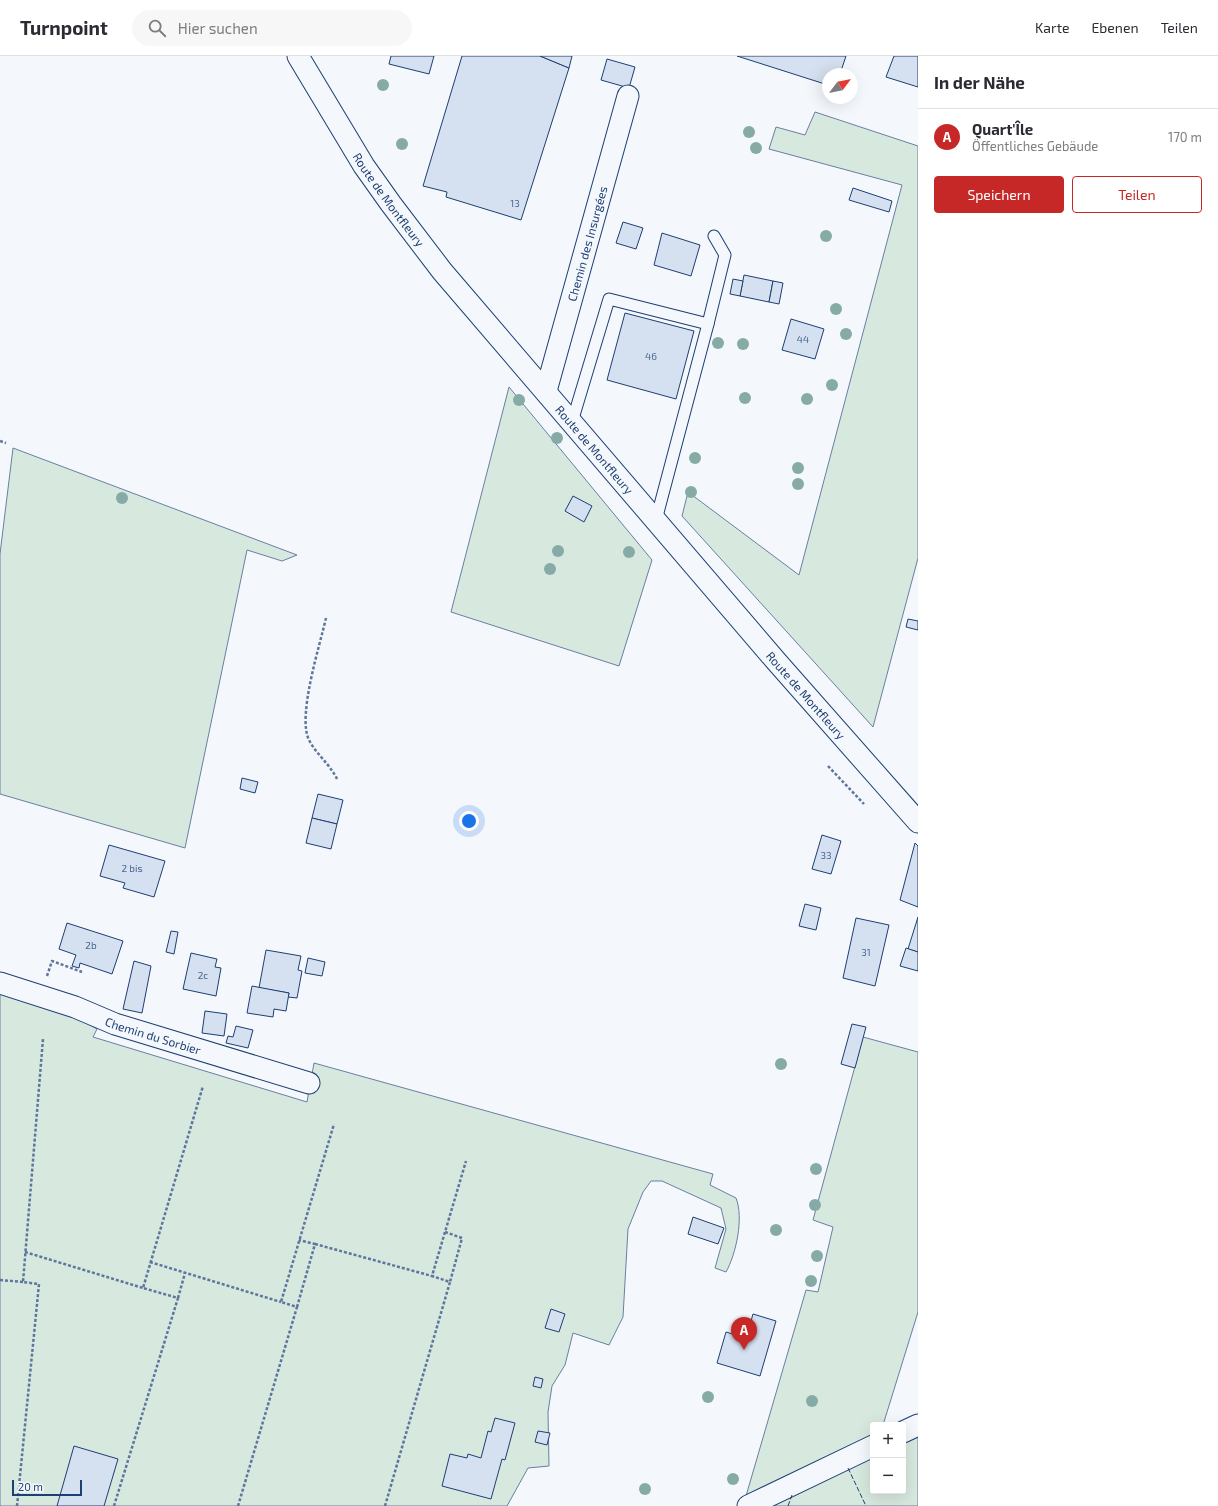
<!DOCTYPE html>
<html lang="de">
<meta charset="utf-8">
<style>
body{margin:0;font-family:"Exo 2",sans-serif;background:#f7f7f7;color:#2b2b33}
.controls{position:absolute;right:12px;bottom:12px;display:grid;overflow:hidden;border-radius:4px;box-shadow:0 4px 16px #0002}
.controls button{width:36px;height:36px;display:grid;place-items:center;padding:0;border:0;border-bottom:1px solid #e1e1e2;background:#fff;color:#2b2b33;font:20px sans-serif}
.compass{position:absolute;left:822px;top:12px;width:36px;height:36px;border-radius:50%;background:#fff;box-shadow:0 4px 16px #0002;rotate:58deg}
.scale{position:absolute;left:12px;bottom:10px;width:70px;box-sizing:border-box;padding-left:4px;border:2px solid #1d3f73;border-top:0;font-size:11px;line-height:14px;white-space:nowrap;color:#1d3f73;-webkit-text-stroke:3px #f4f7fb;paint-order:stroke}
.you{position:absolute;left:469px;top:765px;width:14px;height:14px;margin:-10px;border:3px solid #fff;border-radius:50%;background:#1a73e8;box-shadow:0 0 0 6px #1a73e833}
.badge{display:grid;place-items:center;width:26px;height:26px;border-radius:50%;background:#c62828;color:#fff;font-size:13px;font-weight:700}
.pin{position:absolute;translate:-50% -33px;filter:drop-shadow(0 1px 2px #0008)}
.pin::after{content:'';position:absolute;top:21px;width:14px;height:12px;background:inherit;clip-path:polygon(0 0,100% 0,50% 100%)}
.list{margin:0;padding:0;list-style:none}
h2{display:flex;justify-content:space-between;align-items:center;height:52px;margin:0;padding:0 16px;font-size:17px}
h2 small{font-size:13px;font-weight:400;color:#7c7c81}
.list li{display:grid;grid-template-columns:26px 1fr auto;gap:12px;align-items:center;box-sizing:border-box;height:56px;padding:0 16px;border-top:1px solid #e1e1e2}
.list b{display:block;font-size:15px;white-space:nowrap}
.list p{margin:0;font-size:13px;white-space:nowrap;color:#7c7c81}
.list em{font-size:13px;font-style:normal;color:#7c7c81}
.actions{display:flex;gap:8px;padding:12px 16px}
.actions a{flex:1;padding:9px 0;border:1px solid #c62828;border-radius:4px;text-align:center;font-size:14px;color:#c62828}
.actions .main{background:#c62828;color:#fff}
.icon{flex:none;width:22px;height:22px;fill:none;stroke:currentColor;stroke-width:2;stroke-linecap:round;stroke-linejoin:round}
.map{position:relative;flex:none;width:918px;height:1450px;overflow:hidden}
header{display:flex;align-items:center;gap:24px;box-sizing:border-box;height:56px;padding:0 20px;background:#fff;border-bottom:1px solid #e1e1e2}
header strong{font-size:19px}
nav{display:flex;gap:22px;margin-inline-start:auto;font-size:14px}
.search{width:280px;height:36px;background:#f7f7f7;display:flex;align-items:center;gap:10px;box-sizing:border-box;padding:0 14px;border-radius:22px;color:#7c7c81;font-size:15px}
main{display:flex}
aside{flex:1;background:#fff}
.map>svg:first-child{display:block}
.green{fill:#d7e8df;stroke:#687fa3}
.building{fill:#d5e0f0;stroke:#1d3f73}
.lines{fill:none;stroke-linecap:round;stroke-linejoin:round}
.service-casing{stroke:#1d3f73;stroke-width:13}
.minor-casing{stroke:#1d3f73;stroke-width:23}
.path{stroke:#5e769c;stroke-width:2.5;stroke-dasharray:3 2;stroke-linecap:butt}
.service{stroke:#f4f7fb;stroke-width:11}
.minor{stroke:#f4f7fb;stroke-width:21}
.fence{stroke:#1d3f73;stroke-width:1;stroke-dasharray:5 2;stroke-linecap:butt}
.tree{fill:#86aba6}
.labels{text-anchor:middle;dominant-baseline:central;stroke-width:3;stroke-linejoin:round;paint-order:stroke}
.number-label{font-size:10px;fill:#4b6792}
.street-label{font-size:12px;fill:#1d3f73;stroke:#f4f7fb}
</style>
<header>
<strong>Turnpoint</strong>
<div class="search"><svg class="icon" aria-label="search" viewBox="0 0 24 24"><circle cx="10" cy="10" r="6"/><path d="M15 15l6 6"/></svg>Hier suchen</div>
<nav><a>Karte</a><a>Ebenen</a><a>Teilen</a></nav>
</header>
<main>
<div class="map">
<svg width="918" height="1450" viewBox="0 0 918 1450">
<rect width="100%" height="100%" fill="#f4f7fb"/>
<g class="green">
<polygon points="815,56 918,90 918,502 873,671 682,460 688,436 799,519 902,129 769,93 776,71 805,79"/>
<polygon points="509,331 652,504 619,610 451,556"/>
<polygon points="13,392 297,499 282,505 247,494 185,792 0,738 0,498"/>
<path d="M0,935L70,958L97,973L93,981L307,1046L314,1007L713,1118L710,1129L736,1142C744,1162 736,1198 726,1216L715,1212L726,1173L721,1152L662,1125H651L643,1136L628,1173L623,1261L609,1289L573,1277L565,1309L552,1330L548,1356L549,1410L528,1412L507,1450H0Z"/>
<polygon points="863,981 918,996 918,1256 883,1369 873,1369 873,1379 746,1440 806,1234 818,1236 833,1171 813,1164"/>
<polygon points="918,1378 918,1450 770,1450 873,1400 873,1435 903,1435 903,1385"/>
</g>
<g class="building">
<polygon points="391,0 434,0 429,18 389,8"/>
<polygon points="462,0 540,0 569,12 521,164 446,141 447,136 423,130"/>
<polygon points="540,0 572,0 569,12"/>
<polygon points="737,0 846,0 840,18 828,18 828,29"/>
<polygon points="894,0 918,0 918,31 886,21"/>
<polygon points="607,3 635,11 629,32 601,24"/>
<polygon points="853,132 892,145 889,156 849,144"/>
<polygon points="623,166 643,172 636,193 616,187"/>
<polygon points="662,177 700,189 691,220 654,209"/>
<polygon points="744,219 773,225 769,246 740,240"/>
<polygon points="733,223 743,225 740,240 730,238"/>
<polygon points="773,225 783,227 779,248 769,246"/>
<polygon points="625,257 694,275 676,343 607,324"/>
<polygon points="791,263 824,273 815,303 782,294"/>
<polygon points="573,440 592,450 584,466 565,455"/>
<polygon points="908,563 918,565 918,574 906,571"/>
<polygon points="242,722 258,726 255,737 240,733"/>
<polygon points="318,738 343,744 337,768 312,762"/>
<polygon points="312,762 337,768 331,793 306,787"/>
<polygon points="822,779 841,785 831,818 812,813"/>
<polygon points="915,787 918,790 918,851 900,844"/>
<polygon points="109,789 165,805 154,841 123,832 125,827 100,820"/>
<polygon points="805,848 821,852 816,874 799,870"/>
<polygon points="918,861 918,896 908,893"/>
<polygon points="856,862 889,869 875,930 843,922"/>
<polygon points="67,867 123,885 112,918 80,907 79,912 72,910 76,899 59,893"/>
<polygon points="171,875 178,876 174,898 166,896"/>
<polygon points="906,892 918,896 918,915 900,910"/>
<polygon points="266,894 301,900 298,914 302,915 297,942 288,941 289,937 259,932"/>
<polygon points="191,897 217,903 215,911 221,912 216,940 183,933"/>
<polygon points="308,902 325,906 322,920 305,917"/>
<polygon points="134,905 151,910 142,957 123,953"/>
<polygon points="252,930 289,937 286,955 274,953 273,961 247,957"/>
<polygon points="205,955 227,958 224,980 202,977"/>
<polygon points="852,968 866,971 855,1012 841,1008"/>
<polygon points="236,970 253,974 248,992 226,987 228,980 233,981"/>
<polygon points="693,1161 724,1172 718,1188 688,1178"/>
<polygon points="551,1253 565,1258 559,1276 545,1272"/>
<polygon points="753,1258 776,1265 760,1320 717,1307 726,1276 746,1282"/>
<polygon points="535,1321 543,1323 541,1332 533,1330"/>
<polygon points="495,1362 515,1367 505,1404 502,1403 491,1443 442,1430 450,1398 467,1402 468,1398 481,1402 488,1375 491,1376"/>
<polygon points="538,1375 550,1377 547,1389 535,1386"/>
<polygon points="74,1390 118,1403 104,1450 57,1450"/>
</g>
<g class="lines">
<g class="service-casing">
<g id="service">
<polyline points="708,268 725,199 714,180"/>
<polyline points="572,366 609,243 708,268 656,464"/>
</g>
</g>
<g class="minor-casing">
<g id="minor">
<path id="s1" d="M298,0L364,110L391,148L442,215L776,605L918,766"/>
<path id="s2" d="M546,335L628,40"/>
<path id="s3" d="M0,927L75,951L115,968L309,1027"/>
<polyline points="903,1376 918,1369"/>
<polyline points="748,1450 873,1390"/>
</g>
</g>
<g class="path">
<polyline points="0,385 6,387"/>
<path d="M326,562C320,589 297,660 309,684C316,698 329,707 337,723"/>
<polyline points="828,710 864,748"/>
<polyline points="47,920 52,905 82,916"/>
<polyline points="445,1176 462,1182 450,1226"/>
<polyline points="315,1188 432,1220"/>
<polyline points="25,1196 143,1232"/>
<polyline points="150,1206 281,1246"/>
<polyline points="0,1224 23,1226"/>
<polyline points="178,1242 185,1217"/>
<polyline points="297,1251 315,1188 299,1184"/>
<polyline points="17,1450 39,1228 23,1226 43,983"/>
<polyline points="114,1450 178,1242 143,1232 203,1030"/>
<polyline points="238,1450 297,1251 281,1246 334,1068"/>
<polyline points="385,1450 450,1226 432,1220 466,1105"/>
</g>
<use href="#service" class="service"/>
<use href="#minor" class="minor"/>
<g class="fence">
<polyline points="848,1412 866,1450"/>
<polyline points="788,1450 792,1439"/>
</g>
</g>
<g class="tree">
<circle cx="383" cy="29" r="6"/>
<circle cx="749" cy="76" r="6"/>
<circle cx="402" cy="88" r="6"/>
<circle cx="756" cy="92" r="6"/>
<circle cx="826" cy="180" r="6"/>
<circle cx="836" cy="253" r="6"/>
<circle cx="846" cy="278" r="6"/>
<circle cx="718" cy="287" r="6"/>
<circle cx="743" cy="288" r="6"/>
<circle cx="832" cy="329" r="6"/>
<circle cx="745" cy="342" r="6"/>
<circle cx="807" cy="343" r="6"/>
<circle cx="519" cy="344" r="6"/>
<circle cx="557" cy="382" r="6"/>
<circle cx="695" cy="402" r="6"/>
<circle cx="798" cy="412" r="6"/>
<circle cx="798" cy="428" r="6"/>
<circle cx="691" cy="436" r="6"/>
<circle cx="122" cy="442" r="6"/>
<circle cx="558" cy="495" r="6"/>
<circle cx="629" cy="496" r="6"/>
<circle cx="550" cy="513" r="6"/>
<circle cx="781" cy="1008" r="6"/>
<circle cx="816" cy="1113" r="6"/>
<circle cx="815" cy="1149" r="6"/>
<circle cx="776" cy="1174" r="6"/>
<circle cx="817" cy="1200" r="6"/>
<circle cx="811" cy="1225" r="6"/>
<circle cx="708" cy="1341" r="6"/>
<circle cx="812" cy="1345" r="6"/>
<circle cx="733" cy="1423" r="6"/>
<circle cx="645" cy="1433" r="6"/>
</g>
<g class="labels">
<g class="number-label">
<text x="515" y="147">13</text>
<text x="803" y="283">44</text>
<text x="651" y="300">46</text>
<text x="826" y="799">33</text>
<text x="132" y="812">2 bis</text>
<text x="91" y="889">2b</text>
<text x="866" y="896">31</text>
<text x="203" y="919">2c</text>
</g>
<g class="street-label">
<text stroke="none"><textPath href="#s1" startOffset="170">Route de Montfleury</textPath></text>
<text stroke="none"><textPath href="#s2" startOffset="153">Chemin des Insurgées</textPath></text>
<text stroke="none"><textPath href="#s1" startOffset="494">Route de Montfleury</textPath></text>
<text stroke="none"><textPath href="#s1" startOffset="818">Route de Montfleury</textPath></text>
<text stroke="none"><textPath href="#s3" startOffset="162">Chemin du Sorbier</textPath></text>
</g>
</g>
</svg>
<div class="controls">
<button>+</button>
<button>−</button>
</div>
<svg class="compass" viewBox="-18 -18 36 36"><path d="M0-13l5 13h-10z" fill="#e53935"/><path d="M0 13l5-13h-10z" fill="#7c7c81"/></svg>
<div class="scale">20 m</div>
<div class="you"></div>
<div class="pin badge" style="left:744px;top:1294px">A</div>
</div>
<aside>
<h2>In der Nähe<small></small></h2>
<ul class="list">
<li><span class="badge">A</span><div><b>Quart'Île</b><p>Öffentliches Gebäude</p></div><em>170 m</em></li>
</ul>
<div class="actions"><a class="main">Speichern</a><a>Teilen</a></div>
</aside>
</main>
